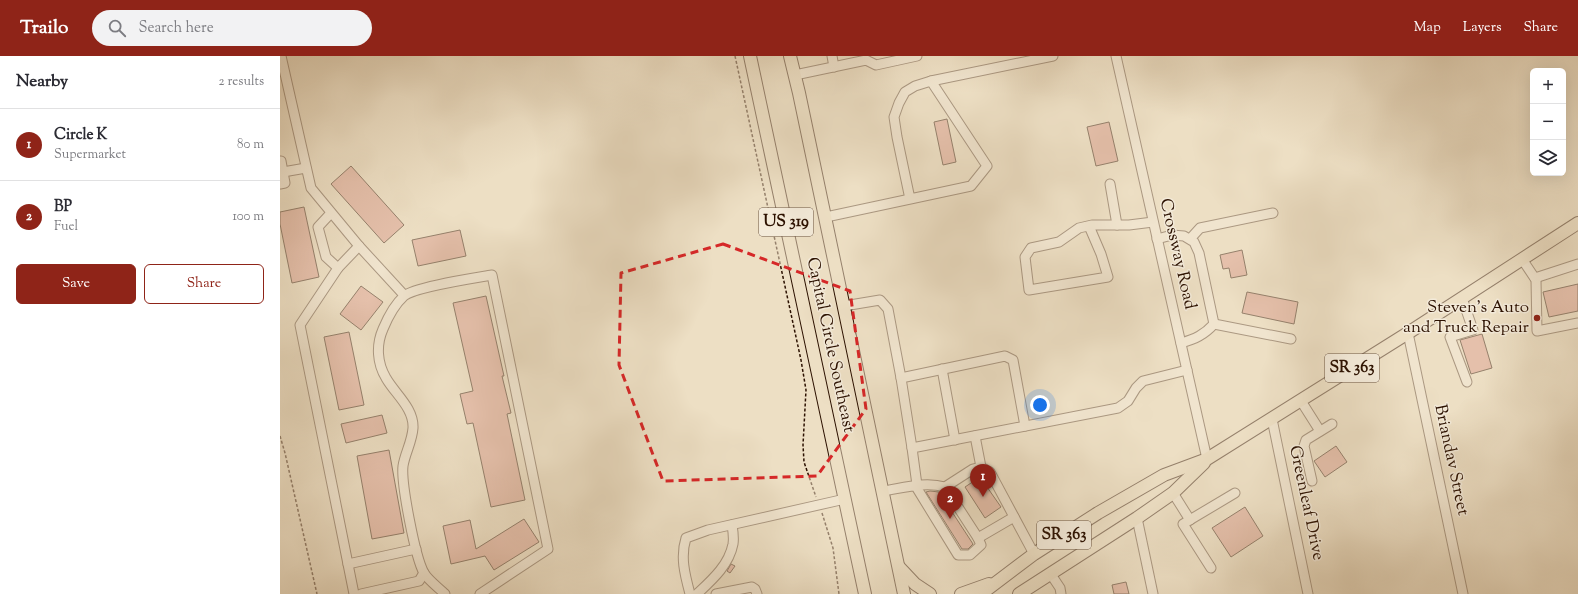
<!DOCTYPE html>
<meta charset="utf-8">
<style>
body{margin:0;font-family:"Sorts Mill Goudy",serif;background:#f2f2f3;color:#2b2b33}
.controls{position:absolute;right:12px;top:12px;display:grid;overflow:hidden;border-radius:6px;box-shadow:0 4px 16px #0002}
.controls button{width:36px;height:36px;display:grid;place-items:center;padding:0;border:0;border-bottom:1px solid #e1e1e2;background:#fff;color:#2b2b33;font:20px sans-serif}
.you{position:absolute;left:760px;top:349px;width:14px;height:14px;margin:-10px;border:3px solid #fff;border-radius:50%;background:#1a73e8;box-shadow:0 0 0 6px #1a73e833}
.badge{display:grid;place-items:center;width:26px;height:26px;border-radius:50%;background:#8f2418;color:#fff;font-size:13px;font-weight:700}
.pin{position:absolute;translate:-50% -33px;filter:drop-shadow(0 1px 2px #0008)}
.pin::after{content:'';position:absolute;top:21px;width:14px;height:12px;background:inherit;clip-path:polygon(0 0,100% 0,50% 100%)}
.list{margin:0;padding:0;list-style:none}
h2{display:flex;justify-content:space-between;align-items:center;height:52px;margin:0;padding:0 16px;font-size:17px}
h2 small{font-size:13px;font-weight:400;color:#7c7c81}
.list li{display:grid;grid-template-columns:26px 1fr auto;gap:12px;align-items:center;box-sizing:border-box;height:72px;padding:0 16px;border-top:1px solid #e1e1e2}
.list b{display:block;font-size:15px;white-space:nowrap}
.list p{margin:0;font-size:13px;white-space:nowrap;color:#7c7c81}
.list em{font-size:13px;font-style:normal;color:#7c7c81}
.actions{display:flex;gap:8px;padding:12px 16px}
.actions a{flex:1;padding:9px 0;border:1px solid #8f2418;border-radius:6px;text-align:center;font-size:14px;color:#8f2418}
.actions .main{background:#8f2418;color:#fff}
.icon{flex:none;width:22px;height:22px;fill:none;stroke:currentColor;stroke-width:2;stroke-linecap:round;stroke-linejoin:round}
.map{position:relative;flex:none;width:1298px;height:538px;overflow:hidden}
header{display:flex;align-items:center;gap:24px;box-sizing:border-box;height:56px;padding:0 20px;background:#8f2418;color:#fff}
header strong{font-size:19px}
nav{display:flex;gap:22px;margin-inline-start:auto;font-size:14px}
.search{width:280px;height:36px;background:#f2f2f3;display:flex;align-items:center;gap:10px;box-sizing:border-box;padding:0 14px;border-radius:22px;color:#7c7c81;font-size:15px}
main{display:flex}
aside{flex:1;background:#fff}
.map>svg:first-child{display:block}
.building{fill:#db9b8d;stroke:#2c1100}
.lines{fill:none;stroke-linecap:round;stroke-linejoin:round}
.minor-casing{stroke:#5c4431;stroke-width:11}
.major-casing{stroke:#2c1100;stroke-width:14}
.path{stroke:#2c1100;stroke-width:1.5;stroke-dasharray:3 2;stroke-linecap:butt}
.minor{stroke:#f3ead9;stroke-width:9}
.major{stroke:#eddfc4;stroke-width:12}
.marked{fill:none;stroke:#d62828;stroke-width:3;stroke-dasharray:8 5;stroke-linejoin:round}
.poi-dot{fill:#8f2418;stroke:#f3ead9;stroke-width:1.5}
.labels{text-anchor:middle;dominant-baseline:central;stroke-width:3;stroke-linejoin:round;paint-order:stroke}
.shield{fill:#f3ead9;stroke:#685241;stroke-width:1}
.shield-label{font-size:16px;font-weight:bold;fill:#2c1100}
.street-label{font-size:17px;fill:#2c1100;stroke:#f3ead9}
.poi-label{font-size:17px;fill:#2c1100;stroke:#f3ead9;text-anchor:end}
</style>
<header>
<strong>Trailo</strong>
<div class="search"><svg class="icon" aria-label="search" viewBox="0 0 24 24"><circle cx="10" cy="10" r="6"/><path d="M15 15l6 6"/></svg>Search here</div>
<nav><a>Map</a><a>Layers</a><a>Share</a></nav>
</header>
<main>
<aside>
<h2>Nearby<small>2 results</small></h2>
<ul class="list">
<li><span class="badge">1</span><div><b>Circle K</b><p>Supermarket</p></div><em>80 m</em></li>
<li><span class="badge">2</span><div><b>BP</b><p>Fuel</p></div><em>100 m</em></li>
</ul>
<div class="actions"><a class="main">Save</a><a>Share</a></div>
</aside>
<div class="map">
<svg width="1298" height="538" viewBox="0 0 1298 538">
<rect width="100%" height="100%" fill="#eddfc4"/>
<filter id="stains"><feTurbulence type="fractalNoise" baseFrequency=".005" numOctaves="4"/><feColorMatrix values="0 0 0 0 .2 0 0 0 0 .09 0 0 0 0 .02 0 0 0 .5 -.17"/></filter>
<radialGradient id="worn" r=".72"><stop offset=".6" stop-color="#630" stop-opacity="0"/><stop offset="1" stop-color="#630" stop-opacity=".3"/></radialGradient>
<g class="building">
<polygon points="667,63 676,106 663,109 654,66"/>
<polygon points="829,66 838,105 816,110 807,71"/>
<polygon points="71,110 124,169 104,187 51,128"/>
<polygon points="24,151 39,221 12,227 0,168 0,156"/>
<polygon points="180,174 186,200 138,210 132,184"/>
<polygon points="962,194 967,219 951,222 949,212 943,213 940,199"/>
<polygon points="1298,228 1298,255 1269,261 1263,236"/>
<polygon points="81,230 103,246 81,274 60,258"/>
<polygon points="967,236 1018,246 1014,268 962,257"/>
<polygon points="206,240 224,320 222,320 231,357 227,358 245,444 211,451 193,367 187,368 180,338 193,335 173,247"/>
<polygon points="69,276 84,349 59,354 44,281"/>
<polygon points="1202,278 1212,312 1191,318 1180,284"/>
<polygon points="102,359 107,377 66,387 61,368"/>
<polygon points="1056,390 1067,406 1045,421 1034,405"/>
<polygon points="109,394 124,477 92,483 77,400"/>
<polygon points="700,421 721,451 705,462 685,431"/>
<polygon points="650,435 659,436 693,488 688,493 682,493 646,436"/>
<polygon points="965,451 983,480 951,501 932,472"/>
<polygon points="244,463 259,486 214,514 205,500 171,508 163,470 190,464 196,493"/>
<polygon points="451,508 455,510 450,517 447,515"/>
<polygon points="846,526 849,538 834,538 832,529"/>
</g>
<g class="lines">
<g class="minor-casing">
<g id="minor">
<polyline points="1,0 31,132 79,190 124,239"/>
<polyline points="552,0 554,11"/>
<polyline points="836,0 927,403"/>
<polyline points="515,19 586,4 596,9 637,0"/>
<polyline points="651,25 773,0"/>
<polyline points="0,106 1,105 5,127 0,128"/>
<polyline points="3,116 26,112"/>
<polyline points="830,128 837,169"/>
<polyline points="51,157 38,171 46,201 58,212"/>
<polyline points="546,161 691,130 707,110 651,25 635,30 625,36 619,47 614,61 617,81 630,143"/>
<polyline points="809,170 821,198 828,221 749,234 745,201 751,192 779,186 799,172 812,169 849,169 873,166"/>
<polyline points="877,183 892,179 904,180 914,186 919,197 934,268"/>
<polyline points="910,183 920,172 993,157"/>
<polyline points="1242,203 1256,224 1257,275 1298,267"/>
<polyline points="1255,222 1298,208"/>
<polyline points="1182,242 1193,274 1170,281 1187,326"/>
<polyline points="564,250 600,244 608,253 621,322"/>
<polyline points="934,268 1011,283"/>
<polyline points="1128,277 1183,538"/>
<path d="M901,287C915,283 924,279 934,268"/>
<polyline points="662,313 675,384"/>
<polyline points="1021,345 1040,375"/>
<polyline points="992,363 1028,538"/>
<polyline points="695,380 701,411"/>
<polyline points="632,392 621,322 725,300 733,304 745,370"/>
<polyline points="1032,425 1024,390 1026,384 1052,368"/>
<polyline points="637,429 632,392 838,352 848,345 856,332 863,325 907,314"/>
<polyline points="665,431 693,413 701,411 710,416 754,498"/>
<path d="M603,435C623,432 645,425 665,431L698,482L701,489L690,499H678L635,429"/>
<polyline points="893,437 910,464"/>
<polyline points="857,462 873,538"/>
<polyline points="698,482 734,461"/>
<polyline points="68,508 136,493"/>
<polyline points="931,512 903,468 955,437"/>
<polyline points="770,517 780,532 781,538"/>
<polyline points="74,538 20,269 58,212 79,190"/>
<polyline points="81,538 139,525 144,517"/>
<path d="M165,538C159,532 148,524 144,517C135,501 121,427 123,410C125,397 132,386 133,372C134,352 115,338 106,322C97,307 96,289 103,273C108,261 114,249 124,240C134,231 195,222 212,219L268,493L200,538"/>
<path d="M410,538C405,519 400,501 406,482L428,474L565,443"/>
<path d="M417,538C432,524 449,509 453,488C454,482 453,475 452,469"/>
<polyline points="436,538 472,531 475,533 477,538"/>
</g>
</g>
<g class="major-casing">
<g id="major">
<polyline points="470,0 585,538"/>
<polyline points="510,0 519,37 624,538"/>
<polyline points="619,511 635,528 650,538"/>
<polyline points="681,538 709,528"/>
<polyline points="701,538 754,498 818,457 884,419 927,403 1128,277 1298,167"/>
<polyline points="739,538 857,462 893,437 924,407"/>
</g>
</g>
<g class="path">
<polyline points="455,0 521,304 526,334 523,389 524,406 536,441"/>
<polyline points="0,380 5,397 37,538"/>
<polyline points="542,457 553,492 559,538"/>
</g>
<use href="#minor" class="minor"/>
<use href="#major" class="major"/>
</g>
<path d="M0 0H1298V538H0ZM443,188L570,235L586,353L537,420L383,425L339,309L341,217Z" fill="#eddfc4" fill-opacity=".55" fill-rule="evenodd"/>
<path class="marked" d="M443,188L570,235L586,353L537,420L383,425L339,309L341,217Z"/>
<circle class="poi-dot" cx="1257" cy="262" r="4"/>
<g class="labels">
<g class="shield">
<rect x="479" y="152" width="54" height="28" rx="3"/>
<rect x="1045" y="298" width="54" height="28" rx="3"/>
<rect x="757" y="465" width="54" height="28" rx="3"/>
</g>
<g class="shield-label">
<text x="506" y="166">US 319</text>
<text x="1072" y="312">SR 363</text>
<text x="784" y="479">SR 363</text>
</g>
<g class="street-label">
<text transform="translate(897 198) rotate(77)">Crossway Road</text>
<text transform="translate(550 289) rotate(78)">Capital Circle Southeast</text>
<text transform="translate(1171 404) rotate(78)">Briandav Street</text>
<text transform="translate(1026 447) rotate(78)">Greenleaf Drive</text>
</g>
<g class="poi-label">
<text x="1249" y="252">Steven's Auto<tspan x="1249" dy="20">and Truck Repair</tspan></text>
</g>
</g>
<rect width="100%" height="100%" filter="url(#stains)"/>
<rect width="100%" height="100%" fill="url(#worn)"/>
</svg>
<div class="controls">
<button>+</button>
<button>−</button>
<button><svg class="icon" aria-label="layers" viewBox="0 0 24 24"><path d="M12 4l9 5-9 5-9-5zM3 14l9 5 9-5"/></svg></button>
</div>
<div class="you"></div>
<div class="pin badge" style="left:703px;top:441px">1</div>
<div class="pin badge" style="left:670px;top:463px">2</div>
</div>
</main>
